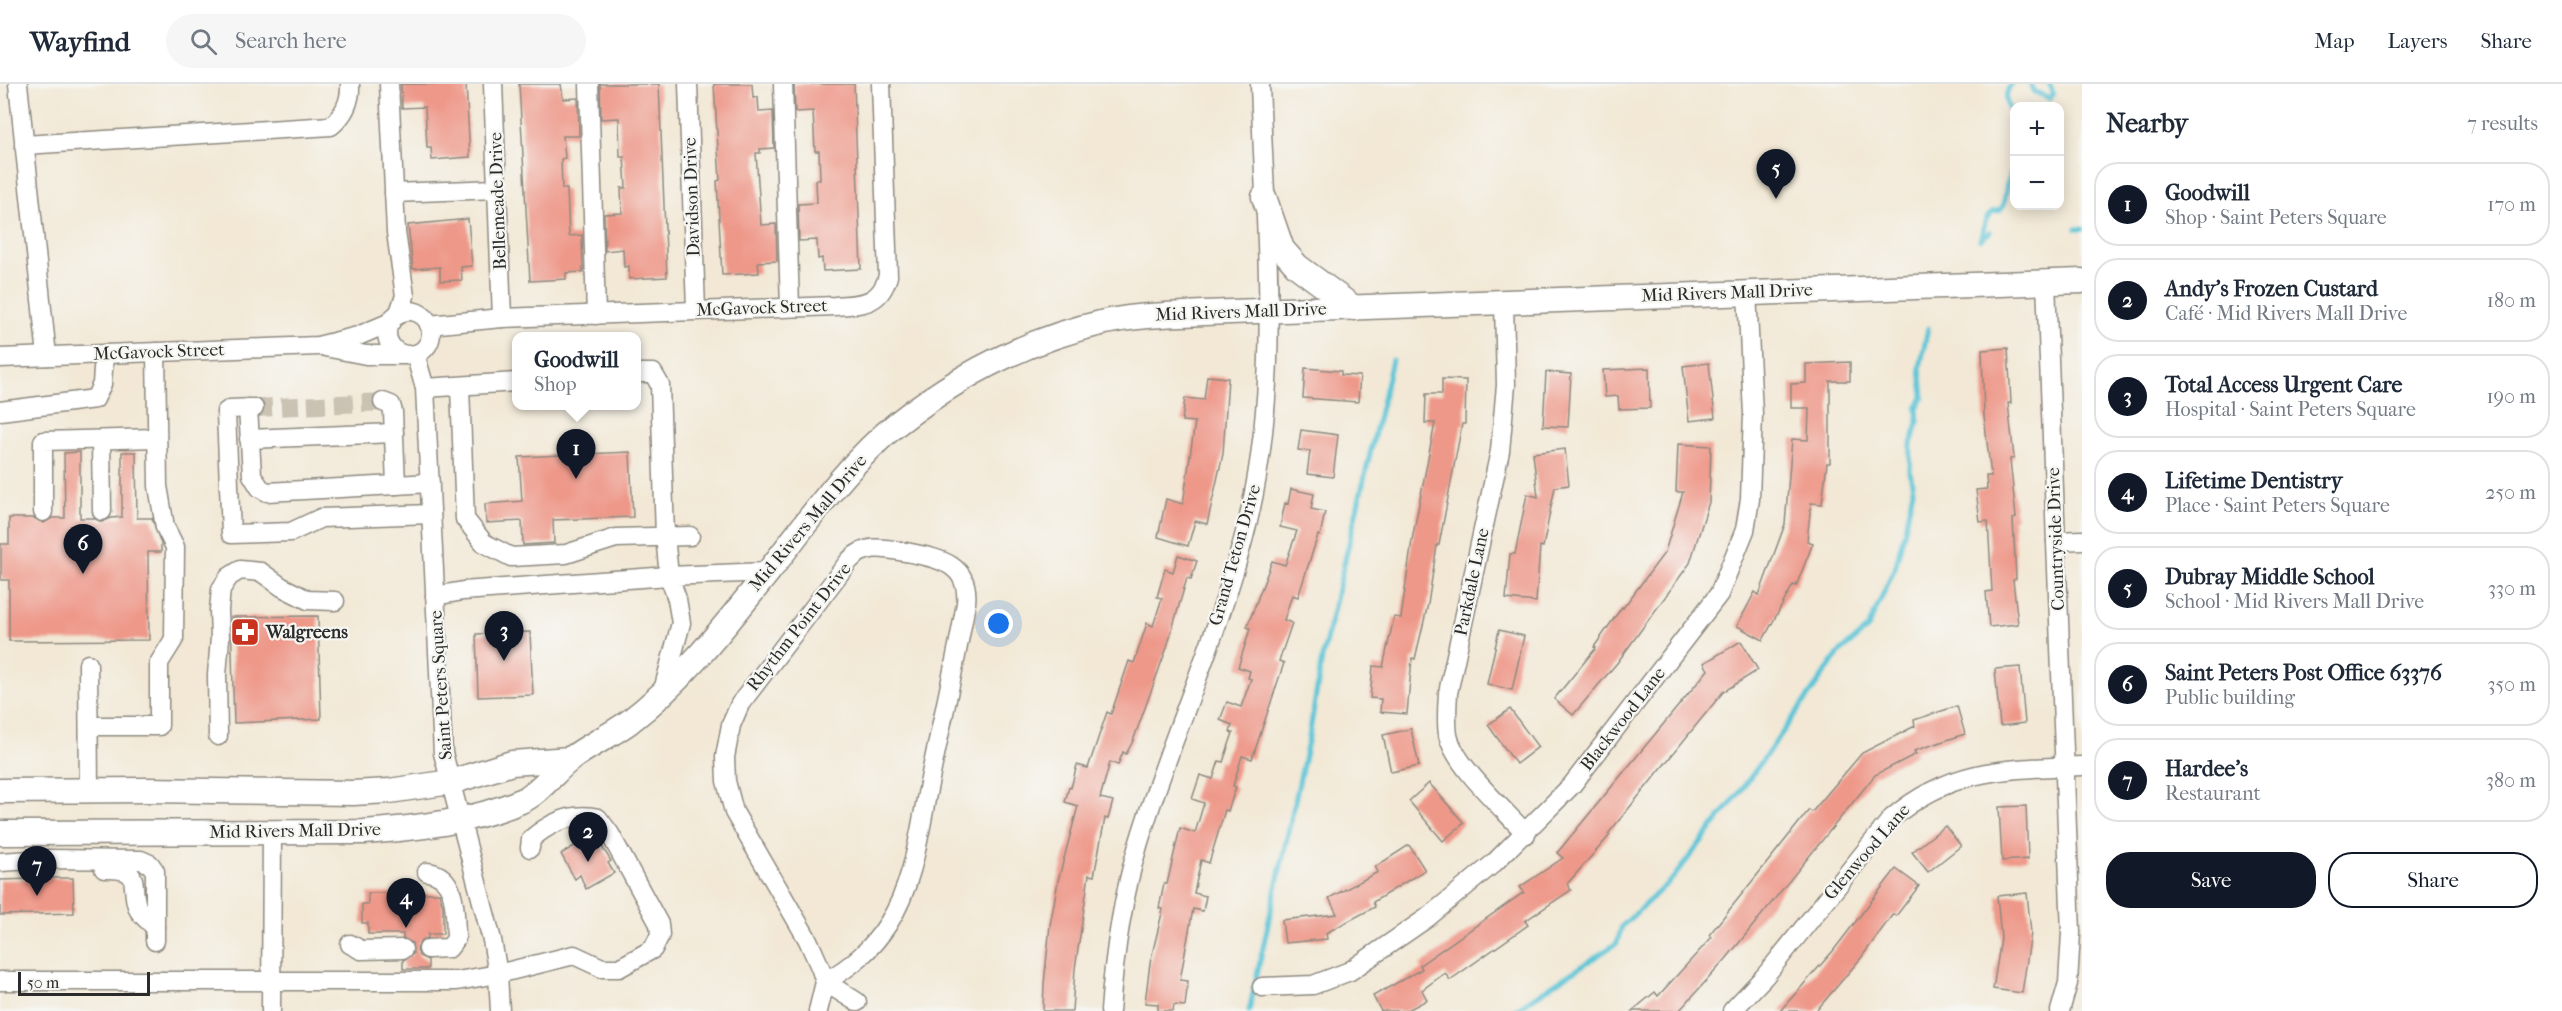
<!DOCTYPE html>
<meta charset="utf-8">
<style>
body{margin:0;font-family:"IM FELL French Canon",serif;background:#f6f6f7;color:#1f2937}
.controls{position:absolute;right:18px;top:18px;display:grid;overflow:hidden;border-radius:12px;box-shadow:0 3px 15px #0003}
.controls button{width:54px;height:54px;display:grid;place-items:center;padding:0;border:0;border-bottom:2px solid #e0e1e3;background:#fff;color:#1f2937;font:30px sans-serif}
.scale{position:absolute;left:18px;bottom:15px;width:132px;box-sizing:border-box;padding-left:6px;border:3px solid #2b2b2b;border-top:0;font-size:16px;line-height:21px;white-space:nowrap;color:#2b2b2b;-webkit-text-stroke:4px #f6f6f2;paint-order:stroke}
.you{position:absolute;left:999px;top:540px;width:21px;height:21px;margin:-15px;border:4px solid #fff;border-radius:50%;background:#1a73e8;box-shadow:0 0 0 9px #1a73e833}
.badge{display:grid;place-items:center;width:39px;height:39px;border-radius:50%;background:#111827;color:#fff;font-size:20px;font-weight:700}
.pin{position:absolute;translate:-50% -50px;filter:drop-shadow(0 2px 3px #0008)}
.pin::after{content:'';position:absolute;top:32px;width:21px;height:18px;background:inherit;clip-path:polygon(0 0,100% 0,50% 100%)}
.popup{position:absolute;left:512px;top:248px;width:129px;height:78px;box-sizing:border-box;display:grid;place-content:center;border-radius:12px;background:#fff;filter:drop-shadow(0 2px 4px #0005);font-size:20px;white-space:nowrap;color:#747a83}
.popup b{font-size:22px;color:#1f2937}
.popup::after{content:'';position:absolute;left:50%;top:100%;margin-left:-12px;border:12px solid transparent;border-top-color:#fff}
.list{margin:0;padding:0;list-style:none}
h2{display:flex;justify-content:space-between;align-items:center;height:78px;margin:0;padding:0 24px;font-size:26px}
h2 small{font-size:20px;font-weight:400;color:#747a83}
.list li{display:grid;grid-template-columns:39px 1fr auto;gap:18px;align-items:center;box-sizing:border-box;height:84px;margin:0 12px 12px;padding:0 12px;border:2px solid #e0e1e3;border-radius:24px}
.list b{display:block;font-size:22px;white-space:nowrap}
.list p{margin:0;font-size:20px;white-space:nowrap;color:#747a83}
.list em{font-size:20px;font-style:normal;color:#747a83}
.actions{display:flex;gap:12px;padding:18px 24px}
.actions a{flex:1;padding:14px 0;border:2px solid #111827;border-radius:24px;text-align:center;font-size:21px;color:#111827}
.actions .main{background:#111827;color:#fff}
.icon{flex:none;width:33px;height:33px;fill:none;stroke:currentColor;stroke-width:2;stroke-linecap:round;stroke-linejoin:round}
.map{position:relative;flex:none;width:2082px;height:927px;overflow:hidden}
header{display:flex;align-items:center;gap:36px;box-sizing:border-box;height:84px;padding:0 30px;background:#fff;border-bottom:2px solid #e0e1e3}
header strong{font-size:28px}
nav{display:flex;gap:33px;margin-inline-start:auto;font-size:21px}
.search{width:420px;height:54px;background:#f6f6f7;display:flex;align-items:center;gap:15px;box-sizing:border-box;padding:0 21px;border-radius:33px;color:#747a83;font-size:22px}
main{display:flex}
aside{flex:1;background:#fff}
.map>svg:first-child{display:block}
.lines{fill:none;stroke-linecap:round;stroke-linejoin:round}
.stream{stroke:#5bc5d7;stroke-width:5}
.building{fill:#ee9889}
.minor-tunnel{stroke:#cac2b3;stroke-width:18;stroke-dasharray:18 9;stroke-linecap:butt}
.minor-casing{stroke:#8e8a80;stroke-width:21}
.major-casing{stroke:#8e8a80;stroke-width:27}
.minor{stroke:#fff;stroke-width:18}
.major{stroke:#fff;stroke-width:24}
.labels{text-anchor:middle;dominant-baseline:central;stroke-width:4.5;stroke-linejoin:round;paint-order:stroke}
.street-label{font-size:18px;fill:#2b2b2b;stroke:#f6f6f2}
.poi-label{font-size:18px;font-weight:bold;fill:#2b2b2b;stroke:#f6f6f2;text-anchor:start}
</style>
<header>
<strong>Wayfind</strong>
<div class="search"><svg class="icon" aria-label="search" viewBox="0 0 24 24"><circle cx="10" cy="10" r="6"/><path d="M15 15l6 6"/></svg>Search here</div>
<nav><a>Map</a><a>Layers</a><a>Share</a></nav>
</header>
<main>
<div class="map">
<svg width="2082" height="927" viewBox="0 0 2082 927">
<rect width="100%" height="100%" fill="#f6f6f2"/>
<filter id="ink" filterUnits="userSpaceOnUse"><feTurbulence type="fractalNoise" baseFrequency=".0167" numOctaves="2"/><feDisplacementMap in="SourceGraphic" scale="12" xChannelSelector="R" yChannelSelector="G"/><feConvolveMatrix kernelMatrix="1 2 1 2 8 2 1 2 1" color-interpolation-filters="sRGB"/></filter>
<filter id="wash" filterUnits="userSpaceOnUse"><feTurbulence type="fractalNoise" baseFrequency=".008" numOctaves="4" result="noise"/><feDisplacementMap in="SourceGraphic" scale="24" xChannelSelector="R" yChannelSelector="G"/><feGaussianBlur stdDeviation="1.35" result="paint"/><feColorMatrix in="noise" values="0 0 0 0 0 0 0 0 0 0 0 0 0 0 0 0 0 1.4 0 .05"/><feComposite in="paint" operator="in"/></filter>
<g filter="url(#wash)">
<rect width="100%" height="100%" fill="#f2e8d5"/>
<g class="lines">
<g class="stream">
<path d="M2011,0C2006,8 2005,14 2008,24L2014,27"/>
<polyline points="2030,0 2035,8 2050,15 2053,9 2049,0"/>
<polyline points="2076,145 2082,145"/>
<polyline points="1981,155 1990,148"/>
<path d="M1980,156L1986,135L1992,128L2000,126C2010,114 2001,99 2014,87"/>
<polyline points="1249,927 1309,653 1322,574 1392,276"/>
<polyline points="1513,927 1617,859 1622,842 1673,794 1740,708 1839,569 1868,544 1896,481 1904,449 1913,406 1910,387 1911,360 1918,339 1917,324 1923,313 1920,284 1928,244"/>
</g>
</g>
<g id="blocks">
<g class="building">
<polygon points="401,0 466,0 470,73 432,76 431,64 427,64 425,23 402,24"/>
<polygon points="519,0 561,0 563,15 578,14 579,52 563,52 565,74 561,75 562,105 567,105 569,152 582,151 583,188 566,189 566,195 530,197"/>
<polygon points="600,0 659,0 667,193 629,195 629,182 624,183 623,165 605,167 604,130 622,129 621,104 626,104 624,73 620,73 619,34 601,35"/>
<polygon points="714,0 752,0 753,14 758,13 759,28 773,27 774,64 760,65 760,69 756,69 761,141 776,140 777,177 758,178 759,189 722,191 717,97 720,96"/>
<polygon points="794,0 854,0 861,185 823,187 822,174 818,175 817,156 799,157 798,120 817,119 816,96 820,96 819,67 815,67 813,27 795,28"/>
<polygon points="468,135 472,182 461,183 462,196 440,197 440,183 413,185 408,141"/>
<polygon points="2008,264 2011,319 2008,319 2014,374 2010,375 2016,434 2013,435 2016,495 2013,496 2018,540 1989,543 1986,508 1992,507 1988,437 1980,438 1976,406 1987,405 1986,392 1991,392 1984,332 1982,266"/>
<polygon points="1850,278 1850,297 1830,297 1830,379 1827,379 1822,420 1811,419 1807,457 1813,459 1796,502 1793,501 1763,556 1737,542 1755,508 1759,511 1785,440 1792,355 1808,356 1809,324 1791,324 1791,300 1806,299 1806,280"/>
<polygon points="1709,279 1715,334 1689,337 1683,282"/>
<polygon points="1305,284 1341,287 1341,291 1360,292 1358,318 1303,314"/>
<polygon points="1649,284 1650,324 1619,325 1618,312 1605,313 1603,286"/>
<polygon points="1546,288 1571,290 1568,343 1543,342"/>
<polygon points="1207,292 1228,294 1223,370 1207,440 1195,437 1188,462 1158,453 1166,415 1183,420 1195,338 1182,337 1185,314 1204,316"/>
<polygon points="1442,295 1466,296 1465,340 1462,340 1439,461 1437,461 1428,520 1415,575 1412,574 1407,630 1380,628 1381,615 1370,614 1373,582 1383,583 1394,533 1401,534 1412,456 1435,339 1425,339 1426,310 1442,310"/>
<polygon points="1301,346 1338,351 1333,393 1307,390 1310,367 1298,366"/>
<polygon points="1678,360 1711,362 1709,418 1690,479 1617,579 1573,631 1554,615 1596,564 1594,563 1622,523 1623,524 1665,468 1683,408 1676,408"/>
<polygon points="1565,365 1569,401 1555,403 1543,463 1540,462 1536,518 1506,515 1510,470 1515,470 1527,410 1538,413 1533,369"/>
<polygon points="80,368 80,434 93,434 102,438 111,434 122,433 122,368 136,368 137,434 152,434 161,460 161,468 148,468 149,556 9,557 9,496 1,496 1,460 9,460 9,434 34,434 44,439 52,434 65,434 64,369"/>
<polygon points="630,368 633,433 553,436 554,459 523,461 522,437 486,439 485,420 522,417 519,373"/>
<polygon points="1291,405 1314,410 1311,425 1325,428 1320,452 1318,451 1298,513 1292,511 1284,536 1292,539 1279,577 1284,579 1252,675 1242,672 1233,702 1236,703 1228,727 1225,726 1209,779 1201,776 1194,809 1206,812 1203,827 1193,825 1180,896 1188,897 1185,922 1174,921 1173,927 1158,927 1158,920 1145,919 1150,879 1163,825 1159,824 1164,800 1167,800 1180,744 1195,749 1204,719 1192,715 1200,691 1213,695 1219,677 1223,678 1233,649 1230,648 1232,641 1220,636 1227,618 1241,623 1251,595 1248,594 1250,587 1238,583 1247,555 1250,544 1247,543 1272,477 1285,481 1297,447 1280,443 1285,419 1288,420"/>
<polygon points="1178,471 1197,477 1191,495 1187,494 1167,563 1133,657 1126,670 1123,668 1118,681 1110,678 1100,714 1113,717 1108,735 1105,734 1094,792 1089,791 1075,885 1072,927 1043,927 1044,900 1050,841 1058,797 1078,722 1065,718 1069,703 1071,704 1077,681 1088,684 1107,628 1111,630 1129,577 1134,579 1147,539 1153,542 1162,514 1157,513 1165,485 1173,488"/>
<polygon points="318,532 321,635 234,639 231,533"/>
<polygon points="1499,546 1524,552 1512,606 1487,600"/>
<polygon points="530,548 533,611 478,613 476,550"/>
<polygon points="1741,557 1758,586 1723,608 1608,750 1610,751 1567,800 1571,806 1525,837 1528,841 1450,896 1445,889 1422,906 1427,916 1406,927 1381,927 1373,912 1422,885 1420,881 1524,808 1520,803 1563,774 1557,769 1708,586 1704,579"/>
<polygon points="2020,583 2025,639 2000,642 1995,585"/>
<polygon points="1957,622 1965,650 1914,667 1916,670 1875,691 1726,875 1679,927 1632,927 1655,908 1658,912 1712,853 1709,851 1782,760 1809,726 1812,728 1862,669 1915,642 1914,636"/>
<polygon points="1510,625 1538,663 1516,680 1488,641"/>
<polygon points="1411,645 1419,682 1391,688 1383,651"/>
<polygon points="1429,699 1464,739 1443,757 1409,717"/>
<polygon points="2026,722 2028,775 2002,777 1999,723"/>
<polygon points="1945,742 1961,762 1928,788 1912,768"/>
<polygon points="594,750 611,777 608,779 614,789 586,805 580,791 575,795 561,770"/>
<polygon points="1409,761 1425,786 1373,818 1375,823 1326,849 1327,855 1285,859 1282,836 1337,830 1329,814 1378,788 1375,783"/>
<polygon points="1896,785 1919,802 1896,832 1893,830 1861,874 1816,927 1780,927 1833,867"/>
<polygon points="34,790 50,790 50,794 73,794 74,829 0,831 0,796 34,795"/>
<polygon points="395,803 416,803 416,809 439,809 443,822 443,850 428,850 428,854 421,856 417,865 419,872 428,876 428,885 403,885 403,876 413,870 412,859 403,854 403,850 368,850 368,839 362,839 362,820 368,820 368,809 395,809"/>
<polygon points="2027,809 2031,849 2022,909 1993,905 2001,854 1997,812"/>
</g>
</g>
</g>
<g filter="url(#ink)">
<use href="#blocks" fill-opacity="0" stroke="#8e8a80" stroke-width="1.5"/>
<g class="lines">
<polyline class="minor-tunnel" points="254,324 383,318"/>
<g class="minor-casing">
<g id="minor">
<polyline points="18,0 47,272"/>
<polyline points="389,0 396,148 405,212 398,231"/>
<polyline points="493,0 502,234"/>
<polyline points="589,0 596,231"/>
<polyline points="688,0 696,226"/>
<polyline points="783,0 790,223"/>
<path d="M24,61L331,42C344,31 351,18 350,0"/>
<polyline points="394,109 497,105"/>
<polyline points="2046,198 2071,849 2068,899 2060,927"/>
<path d="M1504,218L1506,301L1500,367L1448,609C1447,624 1446,637 1448,651C1454,681 1505,726 1526,750"/>
<circle cx="409" cy="249" r="22"/>
<path d="M429,241L502,234L835,222C862,220 880,221 888,192L881,0"/>
<polyline points="325,263 366,271 405,271"/>
<polyline points="415,270 425,304 443,669 492,856 498,890 500,927"/>
<polyline points="0,274 318,262 358,252 391,238"/>
<polyline points="460,303 465,435 484,459 511,473 566,470 616,454 690,452"/>
<polyline points="425,304 516,298"/>
<polyline points="383,318 391,321 393,328 396,401 430,399"/>
<polyline points="248,324 252,391 260,404 267,408 396,401"/>
<polyline points="254,324 230,325 226,328 231,450 291,448 321,434 431,430"/>
<polyline points="0,327 95,315 102,300 104,270"/>
<polyline points="249,355 394,349"/>
<polyline points="101,356 102,427"/>
<polyline points="43,428 43,357 157,354"/>
<polyline points="2056,457 2082,456"/>
<polyline points="435,512 463,507 669,492 665,452 660,301 653,289 636,289"/>
<polyline points="88,580 89,707"/>
<polyline points="662,610 681,539 677,515 669,492 767,488"/>
<polyline points="89,642 159,642 159,579 174,555 175,463 165,443 158,402 156,268"/>
<polyline points="218,652 217,591 220,554 219,526 221,505 229,493 240,486 261,488 282,503 308,516 335,517"/>
<polyline points="0,778 47,775 141,776 150,780 155,787 155,857"/>
<path d="M104,785C146,784 128,801 138,825C140,831 150,838 155,843"/>
<path d="M427,788C458,791 455,830 456,855L449,864L428,865"/>
<polyline points="350,860 361,866 403,865"/>
<path d="M0,897H457L498,890L574,871L602,884H619L653,865L660,851L659,840L610,750L598,734C573,728 551,738 531,755L530,764"/>
<polyline points="825,898 857,918"/>
<polyline points="1262,903 1313,901 1350,887 1427,834 1494,779 1572,701 1719,510 1745,446 1750,415 1753,330 1747,208"/>
<polyline points="271,927 272,748"/>
<path d="M818,927L825,898L820,883L808,856L734,728L726,697L725,673L731,641L740,620L849,477C866,458 888,465 911,469C941,475 970,481 966,519C956,578 942,636 930,695C920,742 915,798 888,840C871,866 852,882 825,898"/>
<path d="M1110,927C1114,871 1123,811 1139,758C1172,650 1221,547 1248,437C1282,295 1265,144 1260,0"/>
<path d="M1732,927L1765,892L1892,734C1952,683 2007,685 2082,682"/>
</g>
</g>
<g class="major-casing">
<g id="major">
<polyline points="1264,113 1282,165 1297,182 1354,224"/>
<polyline points="0,707 146,706 353,709 389,707 451,698 512,679 570,675"/>
<path d="M0,749L364,748C417,744 472,738 521,717C539,710 556,685 572,674C590,661 611,651 629,638C684,596 726,540 769,487C809,436 847,380 898,339C959,291 1029,255 1105,238C1137,231 1170,231 1203,229L2082,197"/>
</g>
</g>
<use href="#minor" class="minor"/>
<use href="#major" class="major"/>
</g>
</g>
<defs>
<g id="pharmacy-square" transform="scale(1.5)"><rect x="-9" y="-9" width="18" height="18" rx="4" fill="#c8321e" stroke="#f6f6f2"/><path d="M-2-6h4v4h4v4h-4v4h-4v-4h-4v-4h4Z" fill="#fff"/></g>
</defs>
<g fill-rule="evenodd">
<use href="#pharmacy-square" x="245" y="548"/>
</g>
<g class="labels">
<g class="street-label">
<text transform="translate(692 113) rotate(-92)">Davidson Drive</text>
<text transform="translate(498 117) rotate(-92)">Bellemeade Drive</text>
<text transform="translate(1727 209) rotate(-2)">Mid Rivers Mall Drive</text>
<text transform="translate(762 224) rotate(-2)">McGavock Street</text>
<text transform="translate(1241 228) rotate(-2)">Mid Rivers Mall Drive</text>
<text transform="translate(159 268) rotate(-2)">McGavock Street</text>
<text transform="translate(808 439) rotate(-50)">Mid Rivers Mall Drive</text>
<text transform="translate(2056 455) rotate(-92)">Countryside Drive</text>
<text transform="translate(1235 471) rotate(-74)">Grand Teton Drive</text>
<text transform="translate(1472 498) rotate(-78)">Parkdale Lane</text>
<text transform="translate(799 543) rotate(-52)">Rhythm Point Drive</text>
<text transform="translate(441 601) rotate(-94)">Saint Peters Square</text>
<text transform="translate(1623 635) rotate(-52)">Blackwood Lane</text>
<text transform="translate(295 747) rotate(-1)">Mid Rivers Mall Drive</text>
<text transform="translate(1867 768) rotate(-49)">Glenwood Lane</text>
</g>
<g class="poi-label">
<text x="266" y="548">Walgreens</text>
</g>
</g>
</svg>
<div class="controls">
<button>+</button>
<button>−</button>
</div>
<div class="scale">50 m</div>
<div class="you"></div>
<div class="pin badge" style="left:576px;top:395px">1</div>
<div class="popup"><b>Goodwill</b>Shop</div>
<div class="pin badge" style="left:588px;top:778px">2</div>
<div class="pin badge" style="left:504px;top:577px">3</div>
<div class="pin badge" style="left:406px;top:844px">4</div>
<div class="pin badge" style="left:1776px;top:115px">5</div>
<div class="pin badge" style="left:83px;top:490px">6</div>
<div class="pin badge" style="left:37px;top:812px">7</div>
</div>
<aside>
<h2>Nearby<small>7 results</small></h2>
<ul class="list">
<li><span class="badge">1</span><div><b>Goodwill</b><p>Shop · Saint Peters Square</p></div><em>170 m</em></li>
<li><span class="badge">2</span><div><b>Andy's Frozen Custard</b><p>Café · Mid Rivers Mall Drive</p></div><em>180 m</em></li>
<li><span class="badge">3</span><div><b>Total Access Urgent Care</b><p>Hospital · Saint Peters Square</p></div><em>190 m</em></li>
<li><span class="badge">4</span><div><b>Lifetime Dentistry</b><p>Place · Saint Peters Square</p></div><em>250 m</em></li>
<li><span class="badge">5</span><div><b>Dubray Middle School</b><p>School · Mid Rivers Mall Drive</p></div><em>330 m</em></li>
<li><span class="badge">6</span><div><b>Saint Peters Post Office 63376</b><p>Public building</p></div><em>350 m</em></li>
<li><span class="badge">7</span><div><b>Hardee's</b><p>Restaurant</p></div><em>380 m</em></li>
</ul>
<div class="actions"><a class="main">Save</a><a>Share</a></div>
</aside>
</main>
